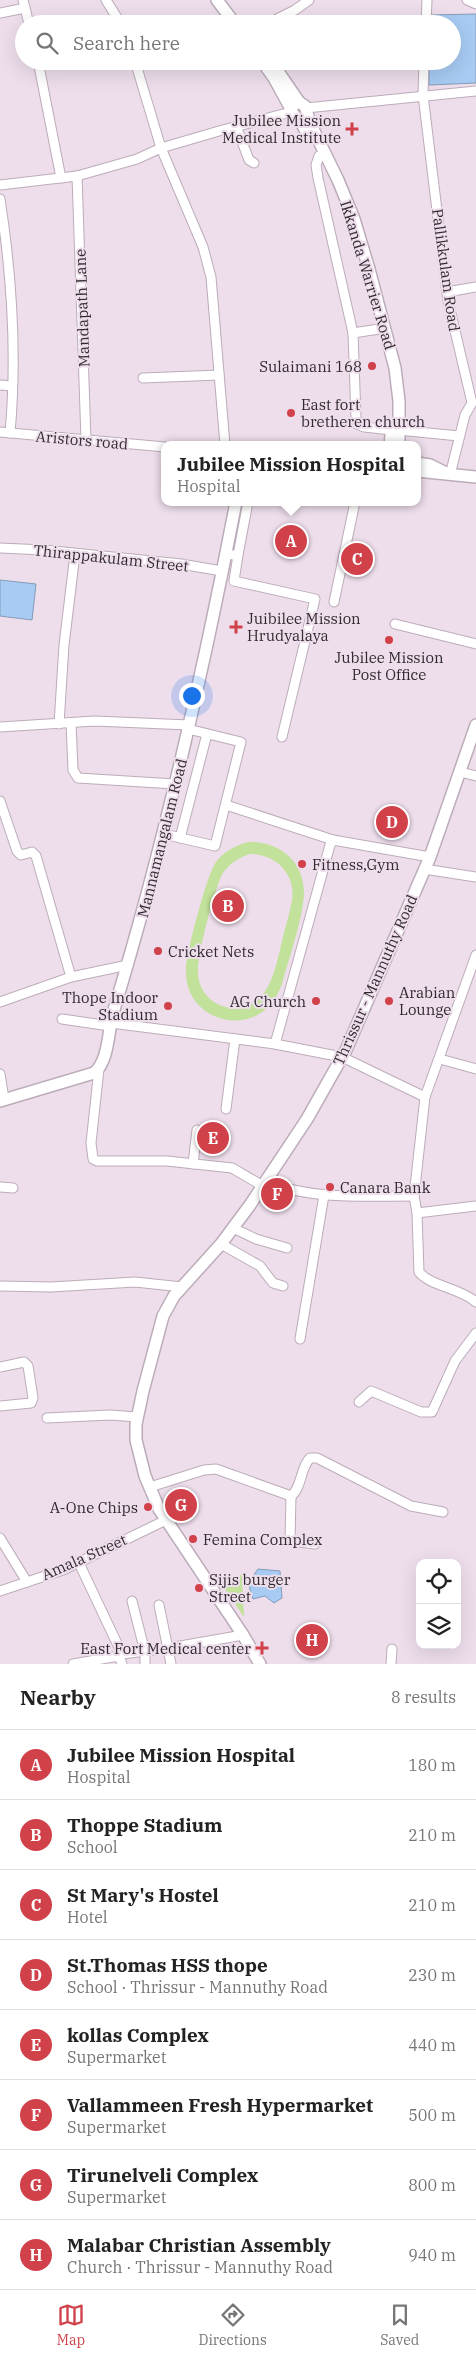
<!DOCTYPE html>
<meta charset="utf-8">
<style>
body{margin:0;font-family:"IBM Plex Serif",serif;background:#f6f6f6;color:#222}
.controls{position:absolute;right:15px;bottom:15px;display:grid;overflow:hidden;border-radius:10px;box-shadow:0 5px 20px #0002}
.controls button{width:45px;height:45px;display:grid;place-items:center;padding:0;border:0;border-bottom:1px solid #e0e0e0;background:#fff;color:#222;font:25px sans-serif}
.you{position:absolute;left:191px;top:695px;width:18px;height:18px;margin:-12px;border:4px solid #fff;border-radius:50%;background:#1a73e8;box-shadow:0 0 0 8px #1a73e833}
.badge{display:grid;place-items:center;width:32px;height:32px;border-radius:50%;background:#d1414a;color:#fff;font-size:16px;font-weight:700}
.pin{position:absolute;translate:-50% -50%;border:2px solid #fff;box-shadow:0 1px 5px #0006}
.popup{position:absolute;left:161px;top:441px;width:260px;height:65px;box-sizing:border-box;display:grid;place-content:center;border-radius:10px;background:#fff;filter:drop-shadow(0 1px 4px #0005);font-size:16px;white-space:nowrap;color:#767676}
.popup b{font-size:19px;color:#222}
.popup::after{content:'';position:absolute;left:50%;top:100%;margin-left:-10px;border:10px solid transparent;border-top-color:#fff}
.list{margin:0;padding:0;list-style:none}
h2{display:flex;justify-content:space-between;align-items:center;height:65px;margin:0;padding:0 20px;font-size:21px}
h2 small{font-size:16px;font-weight:400;color:#767676}
.list li{display:grid;grid-template-columns:32px 1fr auto;gap:15px;align-items:center;box-sizing:border-box;height:70px;padding:0 20px;border-top:1px solid #e0e0e0}
.list b{display:block;font-size:19px;white-space:nowrap}
.list p{margin:0;font-size:16px;white-space:nowrap;color:#767676}
.list em{font-size:16px;font-style:normal;color:#767676}
.icon{flex:none;width:28px;height:28px;fill:none;stroke:currentColor;stroke-width:2;stroke-linecap:round;stroke-linejoin:round}
.map{position:relative;flex:none;width:476px;height:1664px;overflow:hidden}
.search{position:absolute;background:#fff;box-shadow:0 5px 20px #0002;left:15px;right:15px;top:15px;height:55px;display:flex;align-items:center;gap:12px;box-sizing:border-box;padding:0 18px;border-radius:28px;color:#767676;font-size:19px}
.sheet{height:625px;background:#fff}
nav{display:flex;justify-content:space-around;align-items:center;box-sizing:border-box;height:70px;border-top:1px solid #e0e0e0;background:#fff;font-size:14px;color:#767676}
nav a{display:grid;justify-items:center;gap:2px}
nav .on{color:#d1414a}
.map>svg:first-child{display:block}
.green{fill:#c2e19b;fill-rule:evenodd}
.water{fill:#a7cbf3;stroke:#849bb8}
.lines{fill:none;stroke-linecap:round;stroke-linejoin:round}
.minor-casing{stroke:#bcacba;stroke-width:11}
.major-casing{stroke:#bcacba;stroke-width:14}
.minor{stroke:#fff;stroke-width:9}
.major{stroke:#fff;stroke-width:11}
.poi-dot{fill:#d1414a;stroke:#eedeec;stroke-width:2}
.labels{text-anchor:middle;dominant-baseline:central;stroke-width:4;stroke-linejoin:round;paint-order:stroke}
.poi-label{font-size:15px;fill:#312b30;stroke:#eedeec;text-anchor:start}
.street-label{font-size:15px;fill:#312b30;stroke:#eedeec}
</style>
<div class="map">
<svg width="476" height="1664" viewBox="0 0 476 1664">
<rect width="100%" height="100%" fill="#eedeec"/>
<g class="green">
<path d="M248,842C279,841 304,861 304,893C303,919 289,958 282,984C278,994 273,1003 265,1010C239,1031 198,1019 188,987C186,981 186,974 186,968C187,951 207,874 216,862C224,851 235,846 248,842ZM250,854C276,854 296,874 292,900C290,912 286,925 283,937C276,964 271,1009 234,1008C224,1008 214,1004 207,996C201,989 198,981 198,972C197,957 215,886 223,873C230,863 238,858 250,854Z"/>
<polygon points="242,1574 244,1617 222,1585"/>
</g>
<g class="water">
<polygon points="476,14 476,83 429,85 429,61 452,61 452,24 430,24 430,15"/>
<polygon points="0,580 36,584 32,620 0,616"/>
<polygon points="258,1569 280,1571 282,1598 274,1603 265,1596 253,1599 248,1583"/>
</g>
<g class="lines">
<g class="minor-casing">
<g id="minor">
<polyline points="106,0 121,24"/>
<polyline points="467,0 476,4"/>
<polyline points="25,8 29,24"/>
<polyline points="0,13 25,8 23,0"/>
<polyline points="267,24 295,10 309,0"/>
<polyline points="426,24 427,0"/>
<polyline points="38,61 61,178"/>
<polyline points="135,61 161,148 203,247 211,277 225,445"/>
<polyline points="424,61 423,95 448,301 472,403 465,415 450,475"/>
<polyline points="306,108 476,91"/>
<polyline points="236,126 249,160 254,163"/>
<polyline points="319,156 316,165 318,178 353,333"/>
<polyline points="77,176 86,440"/>
<polyline points="0,185 77,176 137,159 161,148 219,131 291,112"/>
<path d="M0,199C12,276 17,355 10,433"/>
<polyline points="447,292 476,287"/>
<polyline points="379,329 353,333 356,418 357,424 364,427 391,430"/>
<polyline points="143,378 219,375"/>
<polyline points="0,385 12,386"/>
<polyline points="398,430 459,436"/>
<polyline points="0,432 165,447"/>
<polyline points="0,548 44,550 181,564 222,571"/>
<polyline points="233,555 238,555 248,502"/>
<polyline points="238,555 234,581 315,599 282,737"/>
<polyline points="334,602 355,502"/>
<polyline points="395,624 476,644"/>
<polyline points="71,723 73,770 78,778 175,784"/>
<polyline points="59,724 64,645 75,554"/>
<polyline points="0,727 95,721 189,725"/>
<polyline points="460,772 476,776"/>
<polyline points="0,801 17,851 21,855 32,852 36,856 71,977"/>
<polyline points="226,805 333,840"/>
<polyline points="164,834 215,846 241,742 188,729"/>
<polyline points="180,838 207,734"/>
<polyline points="424,869 476,877"/>
<path d="M476,955L425,1097L414,1196L417,1213L419,1272C430,1286 460,1288 476,1302"/>
<polyline points="0,1002 71,977 128,965"/>
<polyline points="62,1019 110,1026"/>
<polyline points="111,1023 275,1044 342,1057 425,1097"/>
<polyline points="275,1044 330,845 333,840 430,857"/>
<polyline points="440,1059 476,1069"/>
<polyline points="99,1069 91,1143 93,1159 97,1161 167,1161 232,1168 263,1186"/>
<polyline points="0,1074 4,1099"/>
<polyline points="226,1109 235,1039"/>
<polyline points="193,1164 197,1130"/>
<path d="M266,1182C314,1200 363,1196 414,1196"/>
<polyline points="0,1187 13,1188"/>
<polyline points="417,1213 476,1206"/>
<polyline points="233,1228 256,1239 287,1248"/>
<polyline points="221,1244 260,1266 273,1283 283,1286"/>
<polyline points="0,1286 51,1287 135,1282 182,1287"/>
<polyline points="300,1339 324,1195"/>
<polyline points="0,1367 24,1362 28,1366 33,1398 31,1403 0,1406"/>
<polyline points="359,1402 371,1391 421,1412 432,1412 455,1361 476,1333"/>
<polyline points="47,1418 110,1415 137,1417"/>
<path d="M150,1487L204,1470L216,1469L291,1496C302,1488 300,1468 310,1458H317L411,1506L443,1512"/>
<polyline points="291,1496 290,1541 315,1544"/>
<polyline points="0,1538 27,1582"/>
<polyline points="79,1563 122,1654"/>
<polyline points="0,1591 63,1570 166,1520"/>
<polyline points="132,1601 145,1652 145,1664"/>
<polyline points="159,1605 171,1664"/>
<polyline points="73,1664 119,1656"/>
<polyline points="122,1664 119,1656 122,1654 169,1648 243,1635"/>
<polyline points="391,1664 392,1649"/>
</g>
</g>
<g class="major-casing">
<g id="major">
<polyline points="217,0 235,24"/>
<polyline points="262,61 274,78 291,109"/>
<polyline points="271,61 299,102 305,106 310,123 338,180 354,219 369,269 395,368 399,401 399,445"/>
<polyline points="299,102 293,105 291,112 301,122 308,135"/>
<polyline points="390,445 392,426"/>
<polyline points="417,463 430,465 444,472"/>
<polyline points="417,471 476,477"/>
<path d="M0,1101L94,1073C109,1061 108,1031 113,1013C164,845 203,674 236,502"/>
<polyline points="260,1664 243,1635 159,1509 145,1476 136,1440 136,1424 143,1391 163,1316 174,1296 221,1244 250,1205 307,1119 346,1050 430,857 476,725"/>
</g>
</g>
<use href="#minor" class="minor"/>
<use href="#major" class="major"/>
</g>
<g class="poi-dot">
<path d="M349.5 121.5h5v5h5v5h-5v5h-5v-5h-5v-5h5z"/>
<circle cx="372" cy="366" r="5"/>
<circle cx="291" cy="413" r="5"/>
<path d="M233.5 619.5h5v5h5v5h-5v5h-5v-5h-5v-5h5z"/>
<circle cx="389" cy="640" r="5"/>
<circle cx="302" cy="864" r="5"/>
<circle cx="158" cy="951" r="5"/>
<circle cx="316" cy="1001" r="5"/>
<circle cx="389" cy="1001" r="5"/>
<circle cx="168" cy="1006" r="5"/>
<circle cx="330" cy="1187" r="5"/>
<circle cx="148" cy="1507" r="5"/>
<circle cx="193" cy="1539" r="5"/>
<circle cx="199" cy="1588" r="5"/>
<path d="M259.5 1640.5h5v5h5v5h-5v5h-5v-5h-5v-5h5z"/>
</g>
<g class="labels">
<g class="poi-label">
<text x="341" y="120" text-anchor="end">Jubilee Mission<tspan x="341" dy="17">Medical Institute</tspan></text>
<text x="362" y="366" text-anchor="end">Sulaimani 168</text>
<text x="301" y="404">East fort<tspan x="301" dy="17">bretheren church</tspan></text>
<text x="247" y="618">Juibilee Mission<tspan x="247" dy="17">Hrudyalaya</tspan></text>
<text x="389" y="657" text-anchor="middle">Jubilee Mission<tspan x="389" dy="17">Post Office</tspan></text>
<text x="312" y="864">Fitness,Gym</text>
<text x="168" y="951">Cricket Nets</text>
<text x="399" y="992">Arabian<tspan x="399" dy="17">Lounge</tspan></text>
<text x="158" y="997" text-anchor="end">Thope Indoor<tspan x="158" dy="17">Stadium</tspan></text>
<text x="306" y="1001" text-anchor="end">AG Church</text>
<text x="340" y="1187">Canara Bank</text>
<text x="138" y="1507" text-anchor="end">A-One Chips</text>
<text x="203" y="1539">Femina Complex</text>
<text x="209" y="1579">Sijis burger<tspan x="209" dy="17">Street</tspan></text>
<text x="251" y="1648" text-anchor="end">East Fort Medical center</text>
</g>
<g class="street-label">
<text transform="translate(446 270) rotate(82)">Pallikkulam Road</text>
<text transform="translate(368 275) rotate(73)">Ikkanda Warrier Road</text>
<text transform="translate(82 308) rotate(-92)">Mandapath Lane</text>
<text transform="translate(82 440) rotate(5)">Aristors road</text>
<text transform="translate(111 558) rotate(6)">Thirappakulam Street</text>
<text transform="translate(162 838) rotate(-76)">Mannamangalam Road</text>
<text transform="translate(375 980) rotate(-66)">Thrissur - Mannuthy Road</text>
<text transform="translate(84 1557) rotate(-24)">Amala Street</text>
</g>
</g>
</svg>
<div class="controls">
<button><svg class="icon" aria-label="locate" viewBox="0 0 24 24"><circle cx="12" cy="12" r="6"/><path d="M12 2v4M12 18v4M2 12h4M18 12h4"/></svg></button>
<button><svg class="icon" aria-label="layers" viewBox="0 0 24 24"><path d="M12 4l9 5-9 5-9-5zM3 14l9 5 9-5"/></svg></button>
</div>
<div class="you"></div>
<div class="pin badge" style="left:291px;top:541px">A</div>
<div class="popup"><b>Jubilee Mission Hospital</b>Hospital</div>
<div class="pin badge" style="left:228px;top:906px">B</div>
<div class="pin badge" style="left:357px;top:559px">C</div>
<div class="pin badge" style="left:392px;top:822px">D</div>
<div class="pin badge" style="left:213px;top:1138px">E</div>
<div class="pin badge" style="left:277px;top:1194px">F</div>
<div class="pin badge" style="left:181px;top:1505px">G</div>
<div class="pin badge" style="left:312px;top:1640px">H</div>
<div class="search"><svg class="icon" aria-label="search" viewBox="0 0 24 24"><circle cx="10" cy="10" r="6"/><path d="M15 15l6 6"/></svg>Search here</div>
</div>
<section class="sheet">
<h2>Nearby<small>8 results</small></h2>
<ul class="list">
<li><span class="badge">A</span><div><b>Jubilee Mission Hospital</b><p>Hospital</p></div><em>180 m</em></li>
<li><span class="badge">B</span><div><b>Thoppe Stadium</b><p>School</p></div><em>210 m</em></li>
<li><span class="badge">C</span><div><b>St Mary's Hostel</b><p>Hotel</p></div><em>210 m</em></li>
<li><span class="badge">D</span><div><b>St.Thomas HSS thope</b><p>School · Thrissur - Mannuthy Road</p></div><em>230 m</em></li>
<li><span class="badge">E</span><div><b>kollas Complex</b><p>Supermarket</p></div><em>440 m</em></li>
<li><span class="badge">F</span><div><b>Vallammeen Fresh Hypermarket</b><p>Supermarket</p></div><em>500 m</em></li>
<li><span class="badge">G</span><div><b>Tirunelveli Complex</b><p>Supermarket</p></div><em>800 m</em></li>
<li><span class="badge">H</span><div><b>Malabar Christian Assembly</b><p>Church · Thrissur - Mannuthy Road</p></div><em>940 m</em></li>
</ul>
</section>
<nav>
<a class="on"><svg class="icon" aria-label="map" viewBox="0 0 24 24"><path d="M3 6l6-2 6 2 6-2v14l-6 2-6-2-6 2zM9 4v14M15 6v14"/></svg>Map</a>
<a><svg class="icon" aria-label="directions" viewBox="0 0 24 24"><path d="M12 3l9 9-9 9-9-9zM9 14v-3h6M13 9l2 2-2 2"/></svg>Directions</a>
<a><svg class="icon" aria-label="saved" viewBox="0 0 24 24"><path d="M7 4h10v16l-5-4-5 4z"/></svg>Saved</a>
</nav>
